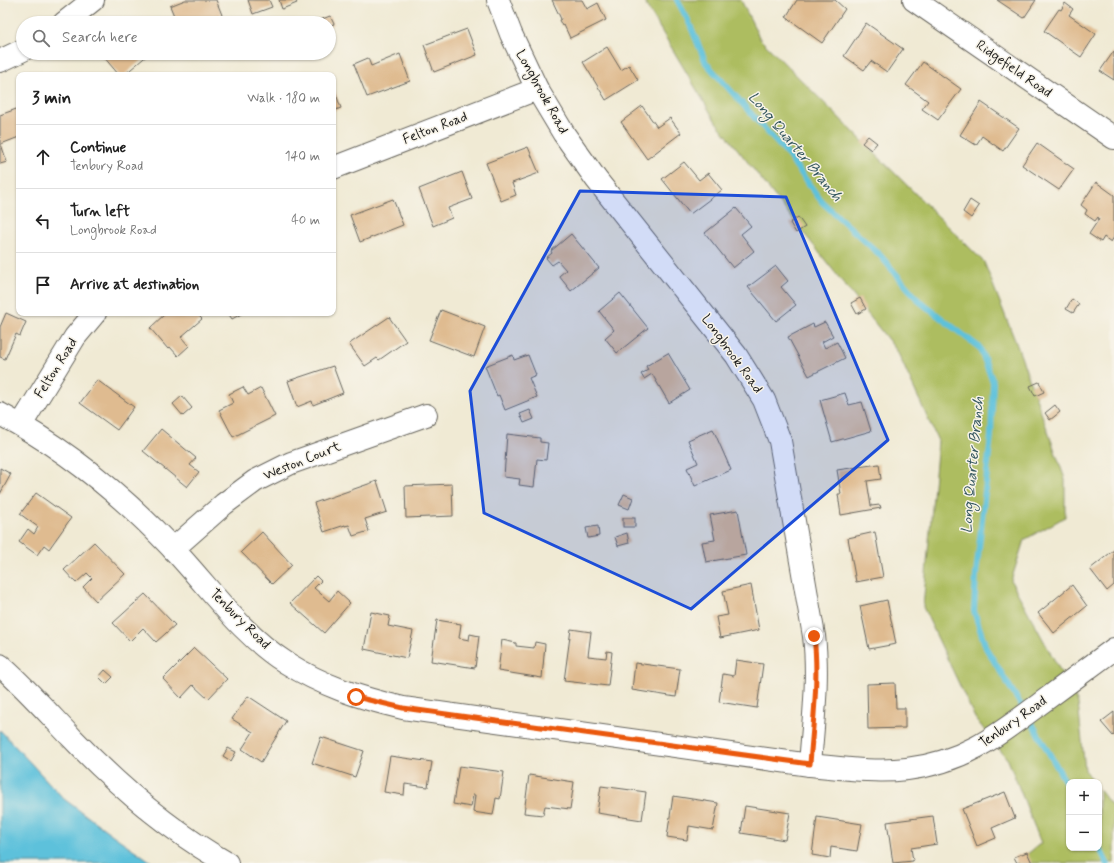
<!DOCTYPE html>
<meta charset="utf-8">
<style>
body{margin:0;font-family:Mynerve,sans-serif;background:#f2f2f2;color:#222}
.controls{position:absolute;right:12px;bottom:12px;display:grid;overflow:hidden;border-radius:8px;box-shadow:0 1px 3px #0004}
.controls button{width:36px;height:36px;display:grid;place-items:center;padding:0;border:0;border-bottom:1px solid #e0e0e0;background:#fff;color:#222;font:20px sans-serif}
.stop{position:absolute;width:12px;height:12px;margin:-9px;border:3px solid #ea580c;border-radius:50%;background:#fff}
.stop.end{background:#ea580c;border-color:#fff;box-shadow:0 1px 4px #0008}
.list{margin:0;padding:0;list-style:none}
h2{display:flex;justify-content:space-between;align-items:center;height:52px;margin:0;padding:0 16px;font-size:17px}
h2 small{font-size:13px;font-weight:400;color:#767676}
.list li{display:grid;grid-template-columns:26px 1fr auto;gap:12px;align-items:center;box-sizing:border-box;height:64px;padding:0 16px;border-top:1px solid #e0e0e0}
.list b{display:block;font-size:15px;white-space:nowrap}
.list p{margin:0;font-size:13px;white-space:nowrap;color:#767676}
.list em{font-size:13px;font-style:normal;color:#767676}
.icon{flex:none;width:22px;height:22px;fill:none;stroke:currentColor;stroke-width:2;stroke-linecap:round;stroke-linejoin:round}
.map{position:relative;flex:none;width:1114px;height:863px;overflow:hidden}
.search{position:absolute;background:#fff;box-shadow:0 1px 3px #0004;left:16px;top:16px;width:320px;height:44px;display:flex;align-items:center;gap:10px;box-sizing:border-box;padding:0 14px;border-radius:22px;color:#767676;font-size:15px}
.panel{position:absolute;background:#fff;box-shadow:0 1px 3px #0004;left:16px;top:72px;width:320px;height:244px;border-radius:8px}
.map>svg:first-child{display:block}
.green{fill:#adbd60;stroke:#646c3e}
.water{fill:#5dc1db;stroke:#3c6e7c}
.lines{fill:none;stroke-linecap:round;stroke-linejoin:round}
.stream{stroke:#5dc1db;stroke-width:6}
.building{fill:#dfbb90}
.street-casing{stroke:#66645c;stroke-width:24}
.highway-casing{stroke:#66645c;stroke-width:24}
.street{stroke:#fff;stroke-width:22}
.highway{stroke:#fff;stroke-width:22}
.route{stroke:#ea580c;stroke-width:5}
.marked{fill:#1d4ed8;fill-opacity:0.2;stroke:#1d4ed8;stroke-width:3;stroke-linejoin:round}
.labels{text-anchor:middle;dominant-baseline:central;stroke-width:3;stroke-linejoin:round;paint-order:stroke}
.street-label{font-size:14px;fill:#1c1c1c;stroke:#f7f3e8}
.water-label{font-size:15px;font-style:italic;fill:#33565f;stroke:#f7f3e8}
</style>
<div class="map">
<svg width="1114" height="863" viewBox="0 0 1114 863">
<rect width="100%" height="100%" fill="#f7f3e8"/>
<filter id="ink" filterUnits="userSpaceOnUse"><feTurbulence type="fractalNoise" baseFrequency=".025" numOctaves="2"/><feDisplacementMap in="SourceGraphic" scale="8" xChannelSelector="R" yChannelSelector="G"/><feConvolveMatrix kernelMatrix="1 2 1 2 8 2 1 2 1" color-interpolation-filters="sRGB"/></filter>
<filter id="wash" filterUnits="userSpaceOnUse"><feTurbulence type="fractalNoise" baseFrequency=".012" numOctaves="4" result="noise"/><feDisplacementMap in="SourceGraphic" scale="16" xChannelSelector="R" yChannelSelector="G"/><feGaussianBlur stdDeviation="0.9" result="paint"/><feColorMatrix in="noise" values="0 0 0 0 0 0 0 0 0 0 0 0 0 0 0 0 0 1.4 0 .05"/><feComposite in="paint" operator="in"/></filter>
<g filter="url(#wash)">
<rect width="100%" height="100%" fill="#f0ead4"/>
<polygon class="green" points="643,0 741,0 760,39 984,262 1018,348 1065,479 1065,517 1024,540 1011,581 1078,703 1085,770 1094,782 1069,782 1069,848 1099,848 1099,789 1114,809 1114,863 1016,863 1041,843 1008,760 975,718 923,607 938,441 897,351 716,122"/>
<polygon class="water" points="0,730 64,799 114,836 153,863 0,863"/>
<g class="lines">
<g class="stream">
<polyline points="677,0 688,20 706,63 787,154 822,202 879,254 919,301 980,348 993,382 991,436 976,575 974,611 986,648 1024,710"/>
<polyline points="1029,718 1069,788"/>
<polyline points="1099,847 1107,863"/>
</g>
</g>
<g id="blocks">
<g class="building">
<polygon points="185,0 216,0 222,15 204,23 177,23 170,6"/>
<polygon points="248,0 269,0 272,7 253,14"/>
<polygon points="279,0 295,0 297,3 282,9"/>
<polygon points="552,0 582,0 587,9 598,3 606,20 570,38 564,25 562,26 559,20 561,19"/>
<polygon points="797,0 835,0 845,9 822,43 786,17"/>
<polygon points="997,0 1036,0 1024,18"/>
<polygon points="1065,3 1073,9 1069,15 1096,34 1081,57 1044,31 1059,9 1061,10"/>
<polygon points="330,16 334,24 329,26 329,23 321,23 320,20"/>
<polygon points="866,23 903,49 887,72 871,61 864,70 844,56"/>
<polygon points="467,29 477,55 434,72 424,45"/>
<polygon points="607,47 621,70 629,65 638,80 606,100 583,62"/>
<polygon points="1114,51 1114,80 1100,71"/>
<polygon points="107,53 150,53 124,75 119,75 103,56"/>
<polygon points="400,54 410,81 367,97 354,64 368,58 371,66"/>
<polygon points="923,62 961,89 938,120 922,109 928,101 906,85"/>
<polygon points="333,86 341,108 333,111"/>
<polygon points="981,102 1019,128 1003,151 982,136 976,145 960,135"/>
<polygon points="642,106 657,127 670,118 681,133 647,159 621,122"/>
<polygon points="19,108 19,137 1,144 7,162 0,164 0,115"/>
<polygon points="868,136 877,143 871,150 862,143"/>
<polygon points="1037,143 1074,169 1059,190 1022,165"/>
<polygon points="528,147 539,173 512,183 516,195 501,201 486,163"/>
<polygon points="684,162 699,180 708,173 722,190 690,214 662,179"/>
<polygon points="462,172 472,199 448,208 452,218 433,226 419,189"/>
<polygon points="1096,182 1114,195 1114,237 1111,242 1104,237 1101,242 1089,234 1099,219 1098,217 1095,221 1085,214 1087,210 1081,205"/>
<polygon points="393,199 403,225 360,242 350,215"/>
<polygon points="970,200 979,206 971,218 963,212"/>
<polygon points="736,208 751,226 741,234 754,251 733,268 705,233"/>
<polygon points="798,217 805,227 796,233 790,223"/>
<polygon points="571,234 599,268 571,291 559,276 566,270 558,261 552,265 546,258 552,253 551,251"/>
<polygon points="776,266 788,281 781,287 796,305 776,321 748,287"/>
<polygon points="620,293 648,328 617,353 605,338 614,330 599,311"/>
<polygon points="860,298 866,309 857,314 851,303"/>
<polygon points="1072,299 1079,304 1073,313 1066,309"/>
<polygon points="441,310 485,327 474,357 429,340"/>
<polygon points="6,313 26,322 20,336 16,334 5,359 0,357 0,327"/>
<polygon points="166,313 196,313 202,319 181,337 189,346 178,356 170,347 168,349 150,328"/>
<polygon points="228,313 243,313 232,319"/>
<polygon points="389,317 406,341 379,360 377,358 365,366 349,344"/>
<polygon points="825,322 833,336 822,342 825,348 837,342 845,358 809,376 788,337 813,324 814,327"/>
<polygon points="668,353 690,390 669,403 652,374 644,379 641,374 648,370 646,366"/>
<polygon points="513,355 514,360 528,355 536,375 529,378 537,397 505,410 499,395 497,396 485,366"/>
<polygon points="333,366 343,393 313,405 312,401 297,407 288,381"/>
<polygon points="97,380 134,407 117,430 80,403"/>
<polygon points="1039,382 1044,392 1035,396 1030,386"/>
<polygon points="243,387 248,395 261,388 275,416 233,437 219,410 233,403 229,394"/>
<polygon points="845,393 849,405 862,402 871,431 832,442 820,400"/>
<polygon points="182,396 192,408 183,416 173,404"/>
<polygon points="1055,405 1060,412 1050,420 1045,413"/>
<polygon points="530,410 534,419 524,423 520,414"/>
<polygon points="161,429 196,458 190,465 199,472 187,487 143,451"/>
<polygon points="713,429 731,470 695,486 687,468 698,463 688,440"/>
<polygon points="507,434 540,438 540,442 548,443 546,460 537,459 534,487 519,485 520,479 504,477"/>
<polygon points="879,464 881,479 867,481 871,506 880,505 881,508 841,515 838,494 841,494 837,470"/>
<polygon points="0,468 11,474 0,494"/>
<polygon points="377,481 387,512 365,519 369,531 353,536 349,525 345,526 345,525 324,532 314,503"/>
<polygon points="452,484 453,516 406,518 405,486"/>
<polygon points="36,493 71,518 49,549 44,545 37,555 19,542 28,529 34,534 38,527 20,514"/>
<polygon points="624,494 633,498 629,509 619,505"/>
<polygon points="738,510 746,555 706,562 702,542 715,540 710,515"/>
<rect x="623" y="518" width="12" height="9"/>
<polygon points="598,526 599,536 588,538 586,528"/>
<polygon points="262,532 292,565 272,584 241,552"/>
<polygon points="875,532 883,577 856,582 848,538"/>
<polygon points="627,533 629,543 618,546 615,537"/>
<polygon points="94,542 125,574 96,601 83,587 92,578 87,573 76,583 64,570"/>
<polygon points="1114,550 1114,585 1107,591 1090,569"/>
<polygon points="316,576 321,581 314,588 329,601 337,591 350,603 324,633 290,603"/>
<polygon points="751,585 759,630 720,638 716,617 728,615 723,591"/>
<polygon points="1072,585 1087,606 1054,633 1038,613"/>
<polygon points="145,594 175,625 156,642 143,628 130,641 113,623"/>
<polygon points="887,600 896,644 869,649 860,606"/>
<polygon points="371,612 390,616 388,626 413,631 407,658 364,649"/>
<polygon points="437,620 461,624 459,638 469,640 470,634 479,636 475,668 431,661"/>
<polygon points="571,629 591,632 588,656 606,658 607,651 612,652 608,686 564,681"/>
<polygon points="502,640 516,643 516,646 534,648 535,642 545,644 542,678 498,671"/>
<polygon points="194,648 227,679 208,699 193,685 181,698 163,679"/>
<polygon points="736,660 763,664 757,708 719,702 723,674 734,676"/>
<polygon points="635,663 680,669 676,697 632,690"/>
<polygon points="105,670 113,677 106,684 99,677"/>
<polygon points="895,683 896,708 905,708 905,728 868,729 867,684"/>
<polygon points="248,696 286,721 261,762 242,749 253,732 232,719"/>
<polygon points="1114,712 1114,735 1113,736 1101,722"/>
<polygon points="321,737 364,751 355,777 312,763"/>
<polygon points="228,748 236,752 231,761 223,756"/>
<polygon points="390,756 432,762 428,787 405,784 404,795 384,792"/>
<polygon points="459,766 504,772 500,799 496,798 493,815 473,812 475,795 473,795 471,807 453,804"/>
<polygon points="529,775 574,782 570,809 545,806 543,815 524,813"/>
<polygon points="601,786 646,792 642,820 597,813"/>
<polygon points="1005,792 1015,818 992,828 996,838 977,846 962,809"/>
<polygon points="673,796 718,803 713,830 689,826 687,840 667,837"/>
<polygon points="745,806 790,813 785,840 741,833"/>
<polygon points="933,816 937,844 911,848 913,861 893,863 887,822"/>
<polygon points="817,817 862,824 857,851 831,847 830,858 812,855"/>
<polygon points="1027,852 1032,863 1017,863 1014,857"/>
</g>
</g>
</g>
<g filter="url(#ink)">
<use href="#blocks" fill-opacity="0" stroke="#66645c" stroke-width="1"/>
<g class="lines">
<g class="street-casing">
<g id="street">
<path d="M498,0L511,34L537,89L564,134L596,179L736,355L764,400L780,441L814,636C819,679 813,722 810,765"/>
<polyline points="914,0 1114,138"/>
<polyline points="64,23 93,0"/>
<polyline points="0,61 23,50"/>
<polyline points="333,168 537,89"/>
<path d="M0,414C65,448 123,496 173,549C209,587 241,634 285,662C323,686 360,698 403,708L810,765C842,768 875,773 907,769C964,762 997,736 1041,703C1065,685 1090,667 1114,649"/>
<polyline points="21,425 75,337 95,313"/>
<polyline points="173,549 224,504 255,481 291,463 426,415"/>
</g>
</g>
<g class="highway-casing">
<path id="highway" d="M0,665C26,688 49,714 73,739C118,786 170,831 227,863"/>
</g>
<use href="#street" class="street"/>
<use href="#highway" class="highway"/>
</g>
</g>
<g class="lines" filter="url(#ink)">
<path class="route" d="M356,697L403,708L810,764C813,722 819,679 814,636"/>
</g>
<path class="marked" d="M580,191L786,197L888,440L691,609L484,513L470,391Z"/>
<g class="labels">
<g class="street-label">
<text transform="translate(1014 69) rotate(35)">Ridgefield Road</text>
<text transform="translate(542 92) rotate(61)">Longbrook Road</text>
<text transform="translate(435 128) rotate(-21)">Felton Road</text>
<text transform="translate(732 354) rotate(54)">Longbrook Road</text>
<text transform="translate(56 368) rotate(-58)">Felton Road</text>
<text transform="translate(302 461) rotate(-22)">Weston Court</text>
<text transform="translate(240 619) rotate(45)">Tenbury Road</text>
<text transform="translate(1013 722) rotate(-35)">Tenbury Road</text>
</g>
<g class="water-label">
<text transform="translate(795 147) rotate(50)">Long Quarter Branch</text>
<text transform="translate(973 465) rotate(-85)">Long Quarter Branch</text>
</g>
</g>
</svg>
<div class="controls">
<button>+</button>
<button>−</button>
</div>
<div class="stop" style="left:356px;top:697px"></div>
<div class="stop end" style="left:814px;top:636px"></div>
<div class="search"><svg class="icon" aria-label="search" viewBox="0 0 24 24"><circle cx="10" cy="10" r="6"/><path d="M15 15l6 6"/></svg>Search here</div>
<section class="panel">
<h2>3 min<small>Walk · 180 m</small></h2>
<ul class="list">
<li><svg class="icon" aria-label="ahead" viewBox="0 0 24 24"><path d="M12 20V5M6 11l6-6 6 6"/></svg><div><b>Continue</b><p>Tenbury Road</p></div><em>140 m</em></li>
<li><svg class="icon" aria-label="left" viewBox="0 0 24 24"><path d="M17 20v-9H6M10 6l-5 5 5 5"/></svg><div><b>Turn left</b><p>Longbrook Road</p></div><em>40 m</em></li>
<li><svg class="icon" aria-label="arrive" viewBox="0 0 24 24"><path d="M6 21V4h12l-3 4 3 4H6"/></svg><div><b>Arrive at destination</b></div></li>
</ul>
</section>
</div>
